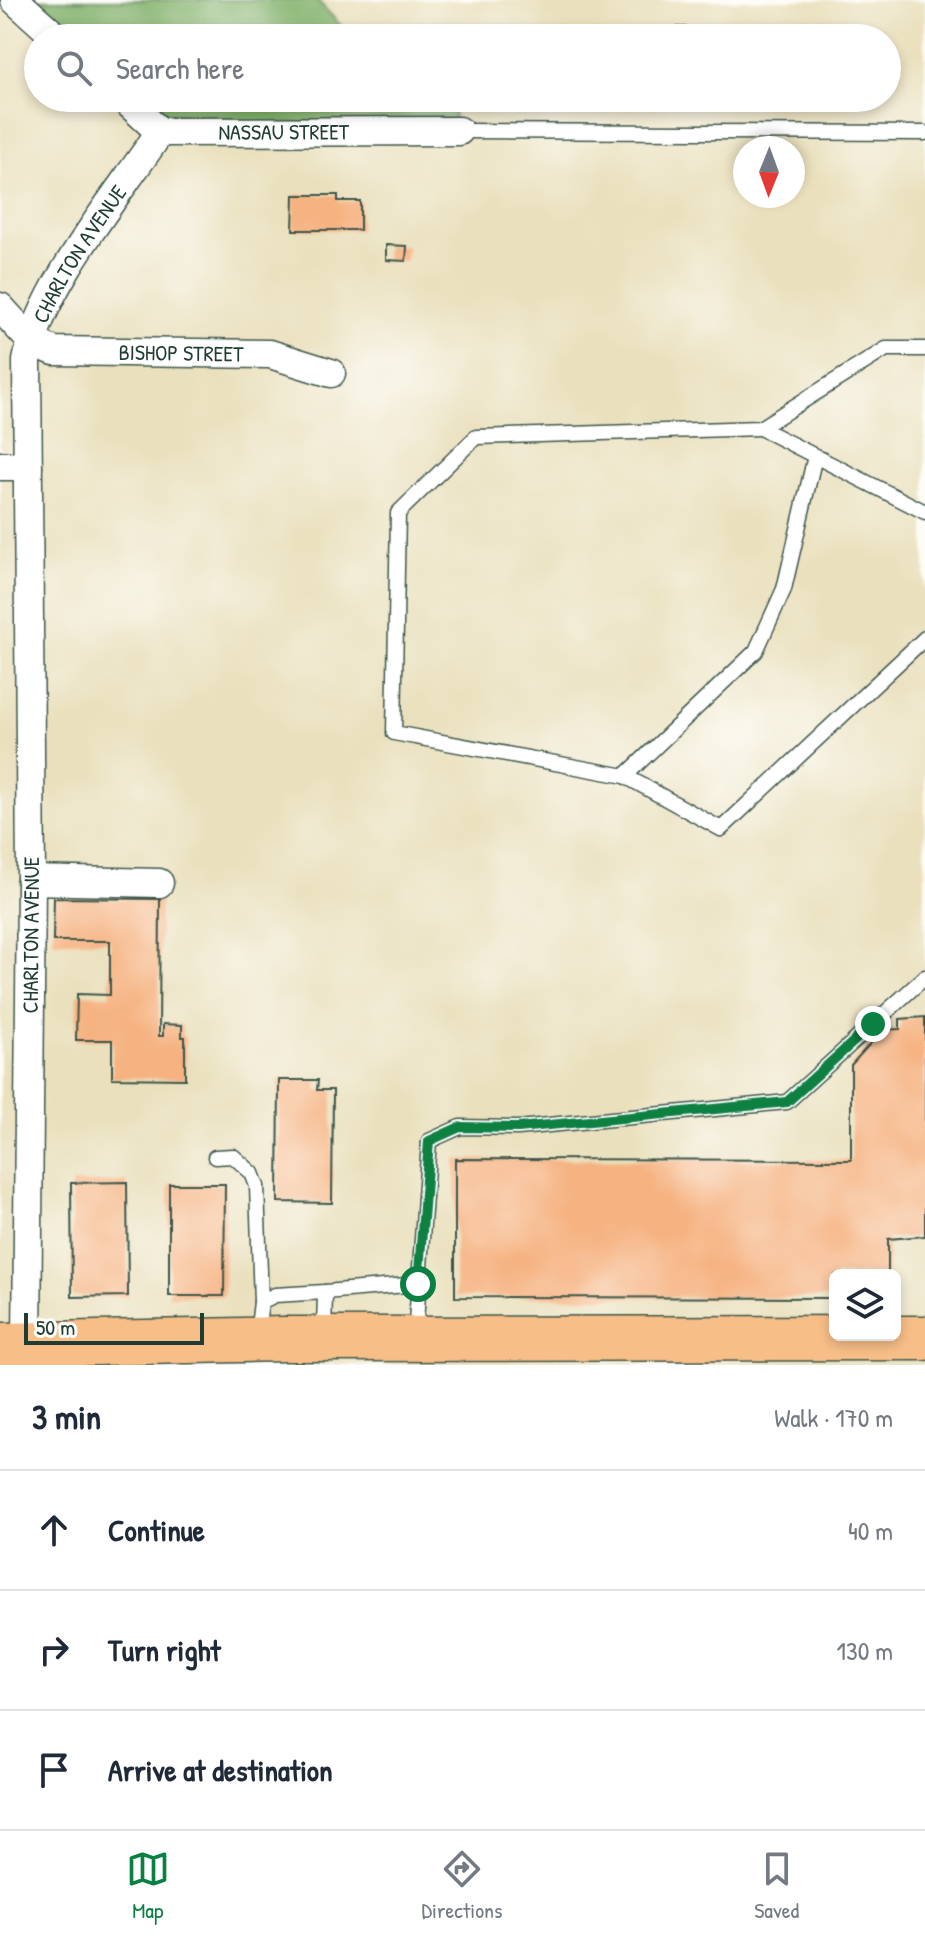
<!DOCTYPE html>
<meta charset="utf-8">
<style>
body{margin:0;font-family:"Patrick Hand",sans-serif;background:#f2f2f3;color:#1f2937}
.controls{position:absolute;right:24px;bottom:24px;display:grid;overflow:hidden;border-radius:12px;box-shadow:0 4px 12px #0003}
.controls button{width:72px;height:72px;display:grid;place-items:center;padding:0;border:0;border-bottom:2px solid #e0e1e3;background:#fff;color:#1f2937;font:40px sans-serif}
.compass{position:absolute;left:733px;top:136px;width:72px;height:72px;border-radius:50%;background:#fff;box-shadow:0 4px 12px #0003;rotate:181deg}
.scale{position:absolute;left:24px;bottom:20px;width:180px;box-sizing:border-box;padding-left:8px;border:4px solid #1f3d34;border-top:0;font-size:22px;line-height:28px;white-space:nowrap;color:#1f3d34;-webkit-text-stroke:6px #fdfcf7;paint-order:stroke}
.stop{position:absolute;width:24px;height:24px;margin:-18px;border:6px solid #0b8043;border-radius:50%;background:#fff}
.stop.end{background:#0b8043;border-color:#fff;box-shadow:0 2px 8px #0008}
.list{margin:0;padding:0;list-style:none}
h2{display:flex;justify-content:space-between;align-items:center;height:104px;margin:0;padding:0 32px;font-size:34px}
h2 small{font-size:26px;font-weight:400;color:#747a83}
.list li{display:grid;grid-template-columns:52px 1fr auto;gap:24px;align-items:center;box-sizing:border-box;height:120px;padding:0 32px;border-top:2px solid #e0e1e3}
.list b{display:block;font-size:30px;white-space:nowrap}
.list em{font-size:26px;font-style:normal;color:#747a83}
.icon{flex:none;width:44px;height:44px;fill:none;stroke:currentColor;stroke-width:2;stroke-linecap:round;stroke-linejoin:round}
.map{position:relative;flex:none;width:925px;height:1365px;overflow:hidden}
.search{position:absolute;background:#fff;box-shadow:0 4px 12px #0003;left:24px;right:24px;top:24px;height:88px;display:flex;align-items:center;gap:20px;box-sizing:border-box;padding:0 28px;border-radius:44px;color:#747a83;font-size:30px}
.sheet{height:464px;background:#fff}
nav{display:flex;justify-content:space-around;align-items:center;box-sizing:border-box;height:112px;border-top:2px solid #e0e1e3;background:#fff;font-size:22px;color:#747a83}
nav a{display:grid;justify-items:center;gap:4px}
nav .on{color:#0b8043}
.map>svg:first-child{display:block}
.forest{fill:#81b16b;stroke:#507750;stroke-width:2}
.building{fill:#f6b281}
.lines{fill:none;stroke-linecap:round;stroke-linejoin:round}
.service-casing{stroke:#3d5549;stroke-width:17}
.minor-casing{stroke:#3d5549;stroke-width:31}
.primary-casing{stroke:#3d5549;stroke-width:47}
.service{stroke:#fff;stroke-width:14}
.minor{stroke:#fff;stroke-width:28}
.primary{stroke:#f7be87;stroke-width:44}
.route{stroke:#0b8043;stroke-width:10}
.labels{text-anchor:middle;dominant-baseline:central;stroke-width:7;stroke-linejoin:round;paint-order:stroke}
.street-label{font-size:22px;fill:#1f3d34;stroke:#fdfcf7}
</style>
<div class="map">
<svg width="925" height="1365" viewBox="0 0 925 1365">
<rect width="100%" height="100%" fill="#fdfcf7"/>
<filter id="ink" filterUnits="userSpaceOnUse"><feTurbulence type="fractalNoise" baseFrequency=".0125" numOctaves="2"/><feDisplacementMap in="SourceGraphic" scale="16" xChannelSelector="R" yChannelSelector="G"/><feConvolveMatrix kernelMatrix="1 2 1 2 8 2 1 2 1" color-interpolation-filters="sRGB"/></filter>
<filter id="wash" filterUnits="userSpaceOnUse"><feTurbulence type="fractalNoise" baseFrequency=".006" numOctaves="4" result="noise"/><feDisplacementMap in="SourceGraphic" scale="32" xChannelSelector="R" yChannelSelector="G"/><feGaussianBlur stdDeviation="1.8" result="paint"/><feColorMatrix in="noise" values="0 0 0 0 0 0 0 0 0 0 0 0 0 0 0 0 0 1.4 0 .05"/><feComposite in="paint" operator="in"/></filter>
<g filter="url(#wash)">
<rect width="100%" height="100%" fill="#eae0bd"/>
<g class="forest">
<polygon points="14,0 317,0 348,33 373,26 386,38 61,38"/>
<polygon points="132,98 453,98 454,120 165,126"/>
</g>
<g id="blocks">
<g class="building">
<polygon points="669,27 686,27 686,38 670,38"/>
<polygon points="294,195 338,195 338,201 360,201 360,230 293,230"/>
<polygon points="386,245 407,246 406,261 386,260"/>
<polygon points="54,898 160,899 159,1036 163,1036 163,1024 182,1025 182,1037 185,1037 185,1079 112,1078 112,1040 76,1040 77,994 110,995 110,941 53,941"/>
<polygon points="925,1017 925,1236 888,1239 888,1275 835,1275 835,1298 455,1297 455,1159 851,1160 851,1065 877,1036 877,1030 900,1029 900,1019"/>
<polygon points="279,1080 318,1080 317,1090 333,1090 332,1203 278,1202"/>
<polygon points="127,1182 128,1296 72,1297 71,1183"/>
<polygon points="169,1184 225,1184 224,1296 169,1296"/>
</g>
</g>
</g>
<g filter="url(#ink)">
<use href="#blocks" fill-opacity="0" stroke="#3d5549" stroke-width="2"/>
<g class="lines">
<g class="service-casing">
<g id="service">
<polyline points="459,131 925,133"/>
<polyline points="925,349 886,349 760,428 476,437 398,513 394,733 625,776 721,829 925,638"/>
<polyline points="760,428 925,512"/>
<polyline points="625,776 756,651 784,589 815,456"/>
<polyline points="215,1157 233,1156 252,1173 257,1186 261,1302"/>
<polyline points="257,1335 261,1302 275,1295 325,1292"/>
<polyline points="324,1335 325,1292 418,1284"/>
<polyline points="415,1336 429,1141 460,1127 518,1128 787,1102 925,977"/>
</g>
</g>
<g class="minor-casing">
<g id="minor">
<polyline points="15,0 57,38"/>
<path id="s1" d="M123,98L160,132L459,131"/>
<path id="s2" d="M0,307L31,341L54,351L270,354L331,373"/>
<polyline points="0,466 28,466"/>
<polyline points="31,880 159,883"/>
<path id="s3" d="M27,1345L31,880L27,361C40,288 118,195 160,132"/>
</g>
</g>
<g class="primary-casing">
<polyline id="primary" points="0,1345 285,1339 925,1338"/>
</g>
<use href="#service" class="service"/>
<use href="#minor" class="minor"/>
<use href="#primary" class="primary"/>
</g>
</g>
<g class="lines" filter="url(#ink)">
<polyline class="route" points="418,1284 429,1141 460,1127 518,1128 787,1102 873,1024"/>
</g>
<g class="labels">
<g class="street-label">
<text stroke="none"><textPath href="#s1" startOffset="174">NASSAU STREET</textPath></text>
<text stroke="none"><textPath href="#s3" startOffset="1104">CHARLTON AVENUE</textPath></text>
<text stroke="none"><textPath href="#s2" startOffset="198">BISHOP STREET</textPath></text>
<text stroke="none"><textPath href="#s3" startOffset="410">CHARLTON AVENUE</textPath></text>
</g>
</g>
</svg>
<div class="controls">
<button><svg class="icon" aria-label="layers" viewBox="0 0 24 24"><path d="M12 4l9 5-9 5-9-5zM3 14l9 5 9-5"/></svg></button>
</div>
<svg class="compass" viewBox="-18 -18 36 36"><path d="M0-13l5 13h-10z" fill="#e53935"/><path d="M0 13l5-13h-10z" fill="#747a83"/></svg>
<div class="scale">50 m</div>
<div class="stop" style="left:418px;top:1284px"></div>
<div class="stop end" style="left:873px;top:1024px"></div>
<div class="search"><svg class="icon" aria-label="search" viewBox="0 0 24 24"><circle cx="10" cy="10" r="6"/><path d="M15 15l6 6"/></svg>Search here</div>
</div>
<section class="sheet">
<h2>3 min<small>Walk · 170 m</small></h2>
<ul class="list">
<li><svg class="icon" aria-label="ahead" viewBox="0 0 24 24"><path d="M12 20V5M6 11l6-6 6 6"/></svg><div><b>Continue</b></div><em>40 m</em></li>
<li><svg class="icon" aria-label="right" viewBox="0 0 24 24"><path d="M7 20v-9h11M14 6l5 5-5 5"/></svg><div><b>Turn right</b></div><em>130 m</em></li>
<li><svg class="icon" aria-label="arrive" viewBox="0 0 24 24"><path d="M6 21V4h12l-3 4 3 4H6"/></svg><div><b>Arrive at destination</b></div></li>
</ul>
</section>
<nav>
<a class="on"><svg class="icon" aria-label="map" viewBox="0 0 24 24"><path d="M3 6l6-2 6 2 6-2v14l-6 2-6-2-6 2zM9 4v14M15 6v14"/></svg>Map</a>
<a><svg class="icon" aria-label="directions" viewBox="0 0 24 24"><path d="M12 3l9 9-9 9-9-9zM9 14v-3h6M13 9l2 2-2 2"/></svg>Directions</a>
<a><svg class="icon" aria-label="saved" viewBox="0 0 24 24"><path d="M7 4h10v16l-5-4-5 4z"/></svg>Saved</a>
</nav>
